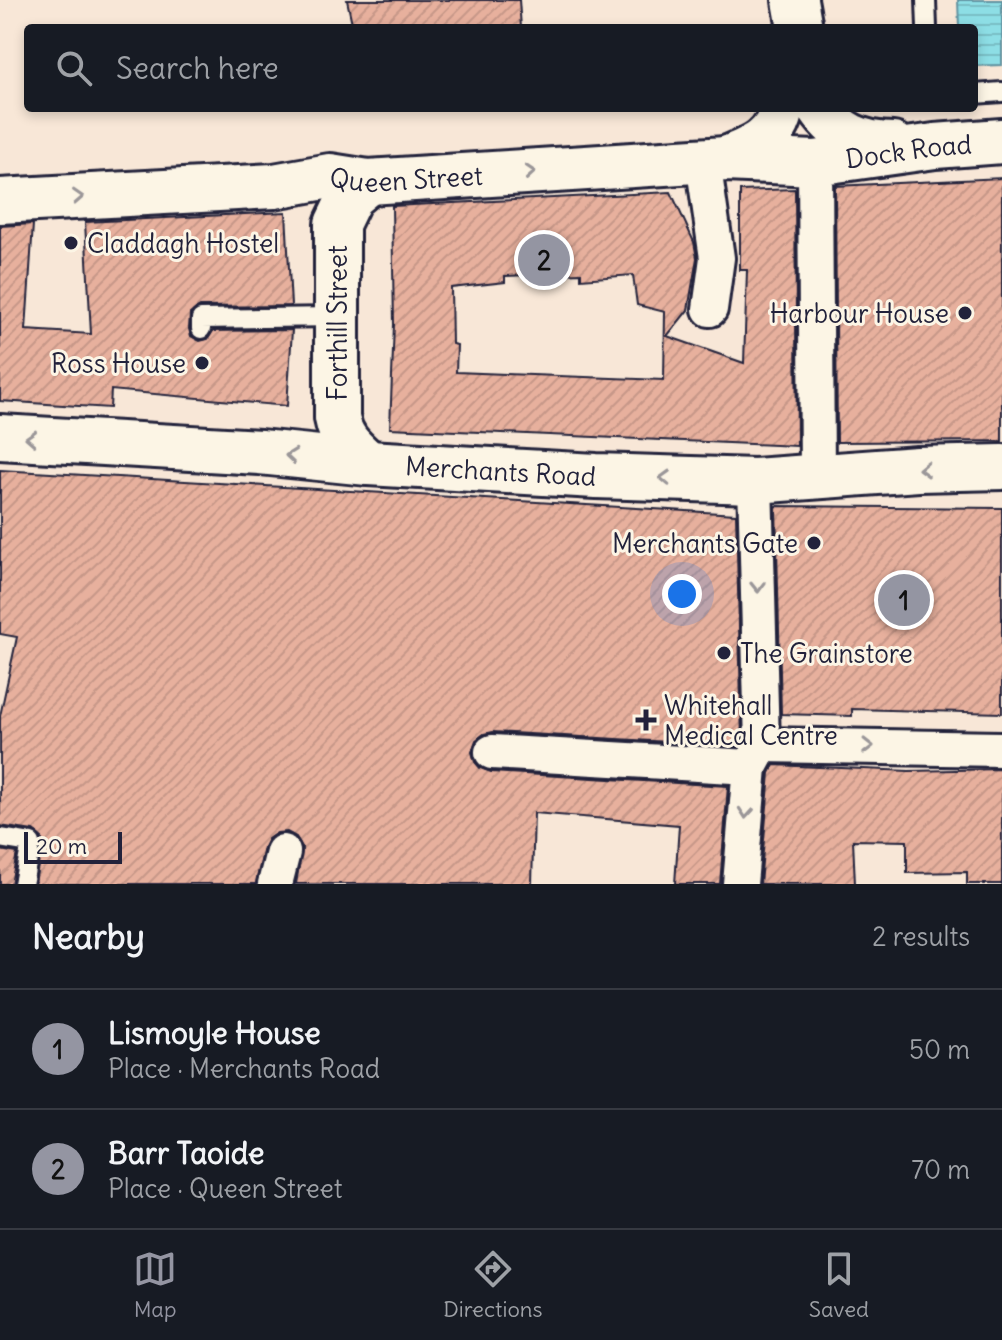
<!DOCTYPE html>
<meta charset="utf-8">
<style>
body{margin:0;font-family:Delius,sans-serif;background:#20242c;color:#f1f3f6}
.scale{position:absolute;left:24px;bottom:20px;width:98px;box-sizing:border-box;padding-left:8px;border:4px solid #22223b;border-top:0;font-size:22px;line-height:28px;white-space:nowrap;color:#22223b;-webkit-text-stroke:6px #fcf5e5;paint-order:stroke}
.you{position:absolute;left:682px;top:594px;width:28px;height:28px;margin:-20px;border:6px solid #fff;border-radius:50%;background:#1a73e8;box-shadow:0 0 0 12px #1a73e833}
.badge{display:grid;place-items:center;width:52px;height:52px;border-radius:50%;background:#9495a2;color:#111;font-size:26px;font-weight:700}
.pin{position:absolute;translate:-50% -50%;border:4px solid #fff;box-shadow:0 2px 8px #0006}
.list{margin:0;padding:0;list-style:none}
h2{display:flex;justify-content:space-between;align-items:center;height:104px;margin:0;padding:0 32px;font-size:34px}
h2 small{font-size:26px;font-weight:400;color:#9ea1a6}
.list li{display:grid;grid-template-columns:52px 1fr auto;gap:24px;align-items:center;box-sizing:border-box;height:120px;padding:0 32px;border-top:2px solid #363941}
.list b{display:block;font-size:30px;white-space:nowrap}
.list p{margin:0;font-size:26px;white-space:nowrap;color:#9ea1a6}
.list em{font-size:26px;font-style:normal;color:#9ea1a6}
.icon{flex:none;width:44px;height:44px;fill:none;stroke:currentColor;stroke-width:2;stroke-linecap:round;stroke-linejoin:round}
.map{position:relative;flex:none;width:1002px;height:884px;overflow:hidden}
.search{position:absolute;background:#171b24;box-shadow:0 4px 12px #0003;left:24px;right:24px;top:24px;height:88px;display:flex;align-items:center;gap:20px;box-sizing:border-box;padding:0 28px;border-radius:8px;color:#9ea1a6;font-size:30px}
.sheet{height:344px;background:#171b24}
nav{display:flex;justify-content:space-around;align-items:center;box-sizing:border-box;height:112px;border-top:2px solid #363941;background:#171b24;font-size:22px;color:#9ea1a6}
nav a{display:grid;justify-items:center;gap:4px}
nav .on{color:#9495a2}
.map>svg:first-child{display:block}
.water{fill:url(#water-rules);stroke:#6293a1;stroke-width:2}
.building{fill:url(#building-hatch);stroke:#22223b;stroke-width:2;fill-rule:evenodd}
.lines{fill:none;stroke-linecap:round;stroke-linejoin:round}
.lane-casing{stroke:#22223b;stroke-width:24}
.street-casing{stroke:#22223b;stroke-width:40}
.secondary-casing{stroke:#22223b;stroke-width:50}
.lane{stroke:#fcf5e5;stroke-width:18}
.street{stroke:#fcf5e5;stroke-width:34}
.secondary{stroke:#fcf5e5;stroke-width:44}
.oneway{stroke:#9a9698}
.poi-dot{fill:#22223b;stroke:#fcf5e5;stroke-width:3}
.labels{text-anchor:middle;dominant-baseline:central;stroke-width:6;stroke-linejoin:round;paint-order:stroke}
.street-label{font-size:26px;fill:#22223b;stroke:#fcf5e5}
.poi-label{font-size:26px;fill:#22223b;stroke:#fcf5e5;text-anchor:start}
</style>
<div class="map">
<svg width="1002" height="884" viewBox="0 0 1002 884">
<defs>
<pattern id="water-rules" width="6" height="5" patternUnits="userSpaceOnUse" patternTransform="scale(2)"><rect width="6" height="5" fill="#8ddee5"/><path d="M0 2.5h6" fill="none" stroke="#79bec5"/></pattern>
<pattern id="building-hatch" width="6" height="6" patternUnits="userSpaceOnUse" patternTransform="scale(2)"><rect width="6" height="6" fill="#e7b09d"/><path d="M-1 1l2-2M0 6l6-6M5 7l2-2" fill="none" stroke="#c69788"/></pattern>
</defs>
<rect width="100%" height="100%" fill="#f8e7d7"/>
<filter id="ink" filterUnits="userSpaceOnUse"><feTurbulence type="fractalNoise" baseFrequency=".0125" numOctaves="2"/><feDisplacementMap in="SourceGraphic" scale="16" xChannelSelector="R" yChannelSelector="G"/><feConvolveMatrix kernelMatrix="1 2 1 2 8 2 1 2 1" color-interpolation-filters="sRGB"/></filter>
<g filter="url(#ink)">
<polygon class="water" points="958,0 1002,0 1002,65 974,66 974,28 959,28"/>
<g class="building">
<polygon points="347,0 519,0 521,28 353,28"/>
<polygon points="1002,178 1002,441 837,442 835,186"/>
<path d="M795,189L797,446L390,428L394,324L392,206L671,192L694,242L697,258L688,310L667,336L744,363L747,270H740V191ZM581,273V279L633,275L637,305L665,312L664,380L456,372L457,345L452,344L451,288L505,282V276Z"/>
<polygon points="286,212 291,306 200,307 190,314 189,329 191,336 200,341 208,339 213,331 292,330 287,406 111,390 110,408 0,401 0,226 33,224 26,330 91,334 85,222"/>
<polygon points="0,470 736,514 742,740 739,746 493,732 484,734 476,740 472,752 475,762 480,768 491,772 728,786 720,884 675,884 679,825 534,813 532,884 296,884 302,847 296,837 287,832 277,833 268,839 264,847 256,884 35,884 42,838 33,831 0,826 0,716 17,637 0,634"/>
<polygon points="776,506 1002,508 1002,713 852,709 852,716 781,714"/>
<polygon points="774,765 909,771 1002,769 1002,884 967,884 967,872 907,873 907,841 853,840 855,884 760,884 770,773"/>
<polygon points="0,850 17,853 11,884 0,884"/>
</g>
<g class="lines">
<g class="lane-casing">
<g id="lane">
<polyline points="926,0 927,28"/>
<polyline points="974,94 1002,92"/>
<polyline points="201,329 201,319 337,317"/>
<polyline points="0,838 31,843 23,884"/>
</g>
</g>
<g class="street-casing">
<g id="street">
<polyline points="703,161 717,258 710,309"/>
<polyline points="815,163 817,476"/>
<polyline points="762,745 1002,749"/>
<polyline points="492,752 750,767"/>
<polyline points="275,884 283,852"/>
<polyline points="740,884 750,767 762,745 755,481"/>
</g>
</g>
<g class="secondary-casing">
<g id="secondary">
<polyline points="795,0 800,28"/>
<path d="M820,108C838,135 861,144 893,145"/>
<path d="M726,159C753,148 777,139 782,108"/>
<path id="s1" d="M0,201L274,186L330,176L368,182L726,159L815,163L935,146L1002,141"/>
<path id="s2" d="M0,437L260,452L368,463L596,476L755,481L918,469L1002,467"/>
<path d="M368,463C353,449 341,440 337,418V224L350,197L368,182"/>
</g>
</g>
<use href="#lane" class="lane"/>
<use href="#street" class="street"/>
<use href="#secondary" class="secondary"/>
</g>
<defs><path id="oneway-chevron" d="M-2-3.5L2.5 0L-2 3.5" fill="none" stroke-width="1.6" stroke-linecap="round" stroke-linejoin="round" transform="scale(2)"/></defs>
<g class="oneway">
<use href="#oneway-chevron" transform="translate(530 172) rotate(-4)"/>
<use href="#oneway-chevron" transform="translate(78 197) rotate(-3)"/>
<use href="#oneway-chevron" transform="translate(31 438) rotate(-177)"/>
<use href="#oneway-chevron" transform="translate(291 456) rotate(-174)"/>
<use href="#oneway-chevron" transform="translate(924 469) rotate(178)"/>
<use href="#oneway-chevron" transform="translate(665 478) rotate(-178)"/>
<use href="#oneway-chevron" transform="translate(758 587) rotate(89)"/>
<use href="#oneway-chevron" transform="translate(868 746) rotate(1)"/>
<use href="#oneway-chevron" transform="translate(746 813) rotate(95)"/>
</g>
</g>
<g class="poi-dot">
<circle cx="71" cy="243" r="8"/>
<circle cx="965" cy="313" r="8"/>
<circle cx="202" cy="363" r="8"/>
<circle cx="814" cy="543" r="8"/>
<circle cx="724" cy="653" r="8"/>
<path d="M642 708h8v8h8v8h-8v8h-8v-8h-8v-8h8z"/>
</g>
<g class="labels">
<g class="street-label">
<text stroke="none"><textPath href="#s1" startOffset="912">Dock Road</textPath></text>
<text stroke="none"><textPath href="#s1" startOffset="408">Queen Street</textPath></text>
<text transform="translate(337 323) rotate(-90)">Forthill Street</text>
<text stroke="none"><textPath href="#s2" startOffset="502">Merchants Road</textPath></text>
</g>
<g class="poi-label">
<text x="87" y="243">Claddagh Hostel</text>
<text x="949" y="313" text-anchor="end">Harbour House</text>
<text x="186" y="363" text-anchor="end">Ross House</text>
<text x="798" y="543" text-anchor="end">Merchants Gate</text>
<text x="740" y="653">The Grainstore</text>
<text x="664" y="705">Whitehall<tspan x="664" dy="30">Medical Centre</tspan></text>
</g>
</g>
</svg>
<div class="scale">20 m</div>
<div class="you"></div>
<div class="pin badge" style="left:904px;top:600px">1</div>
<div class="pin badge" style="left:544px;top:260px">2</div>
<div class="search"><svg class="icon" aria-label="search" viewBox="0 0 24 24"><circle cx="10" cy="10" r="6"/><path d="M15 15l6 6"/></svg>Search here</div>
</div>
<section class="sheet">
<h2>Nearby<small>2 results</small></h2>
<ul class="list">
<li><span class="badge">1</span><div><b>Lismoyle House</b><p>Place · Merchants Road</p></div><em>50 m</em></li>
<li><span class="badge">2</span><div><b>Barr Taoide</b><p>Place · Queen Street</p></div><em>70 m</em></li>
</ul>
</section>
<nav>
<a class="on"><svg class="icon" aria-label="map" viewBox="0 0 24 24"><path d="M3 6l6-2 6 2 6-2v14l-6 2-6-2-6 2zM9 4v14M15 6v14"/></svg>Map</a>
<a><svg class="icon" aria-label="directions" viewBox="0 0 24 24"><path d="M12 3l9 9-9 9-9-9zM9 14v-3h6M13 9l2 2-2 2"/></svg>Directions</a>
<a><svg class="icon" aria-label="saved" viewBox="0 0 24 24"><path d="M7 4h10v16l-5-4-5 4z"/></svg>Saved</a>
</nav>
